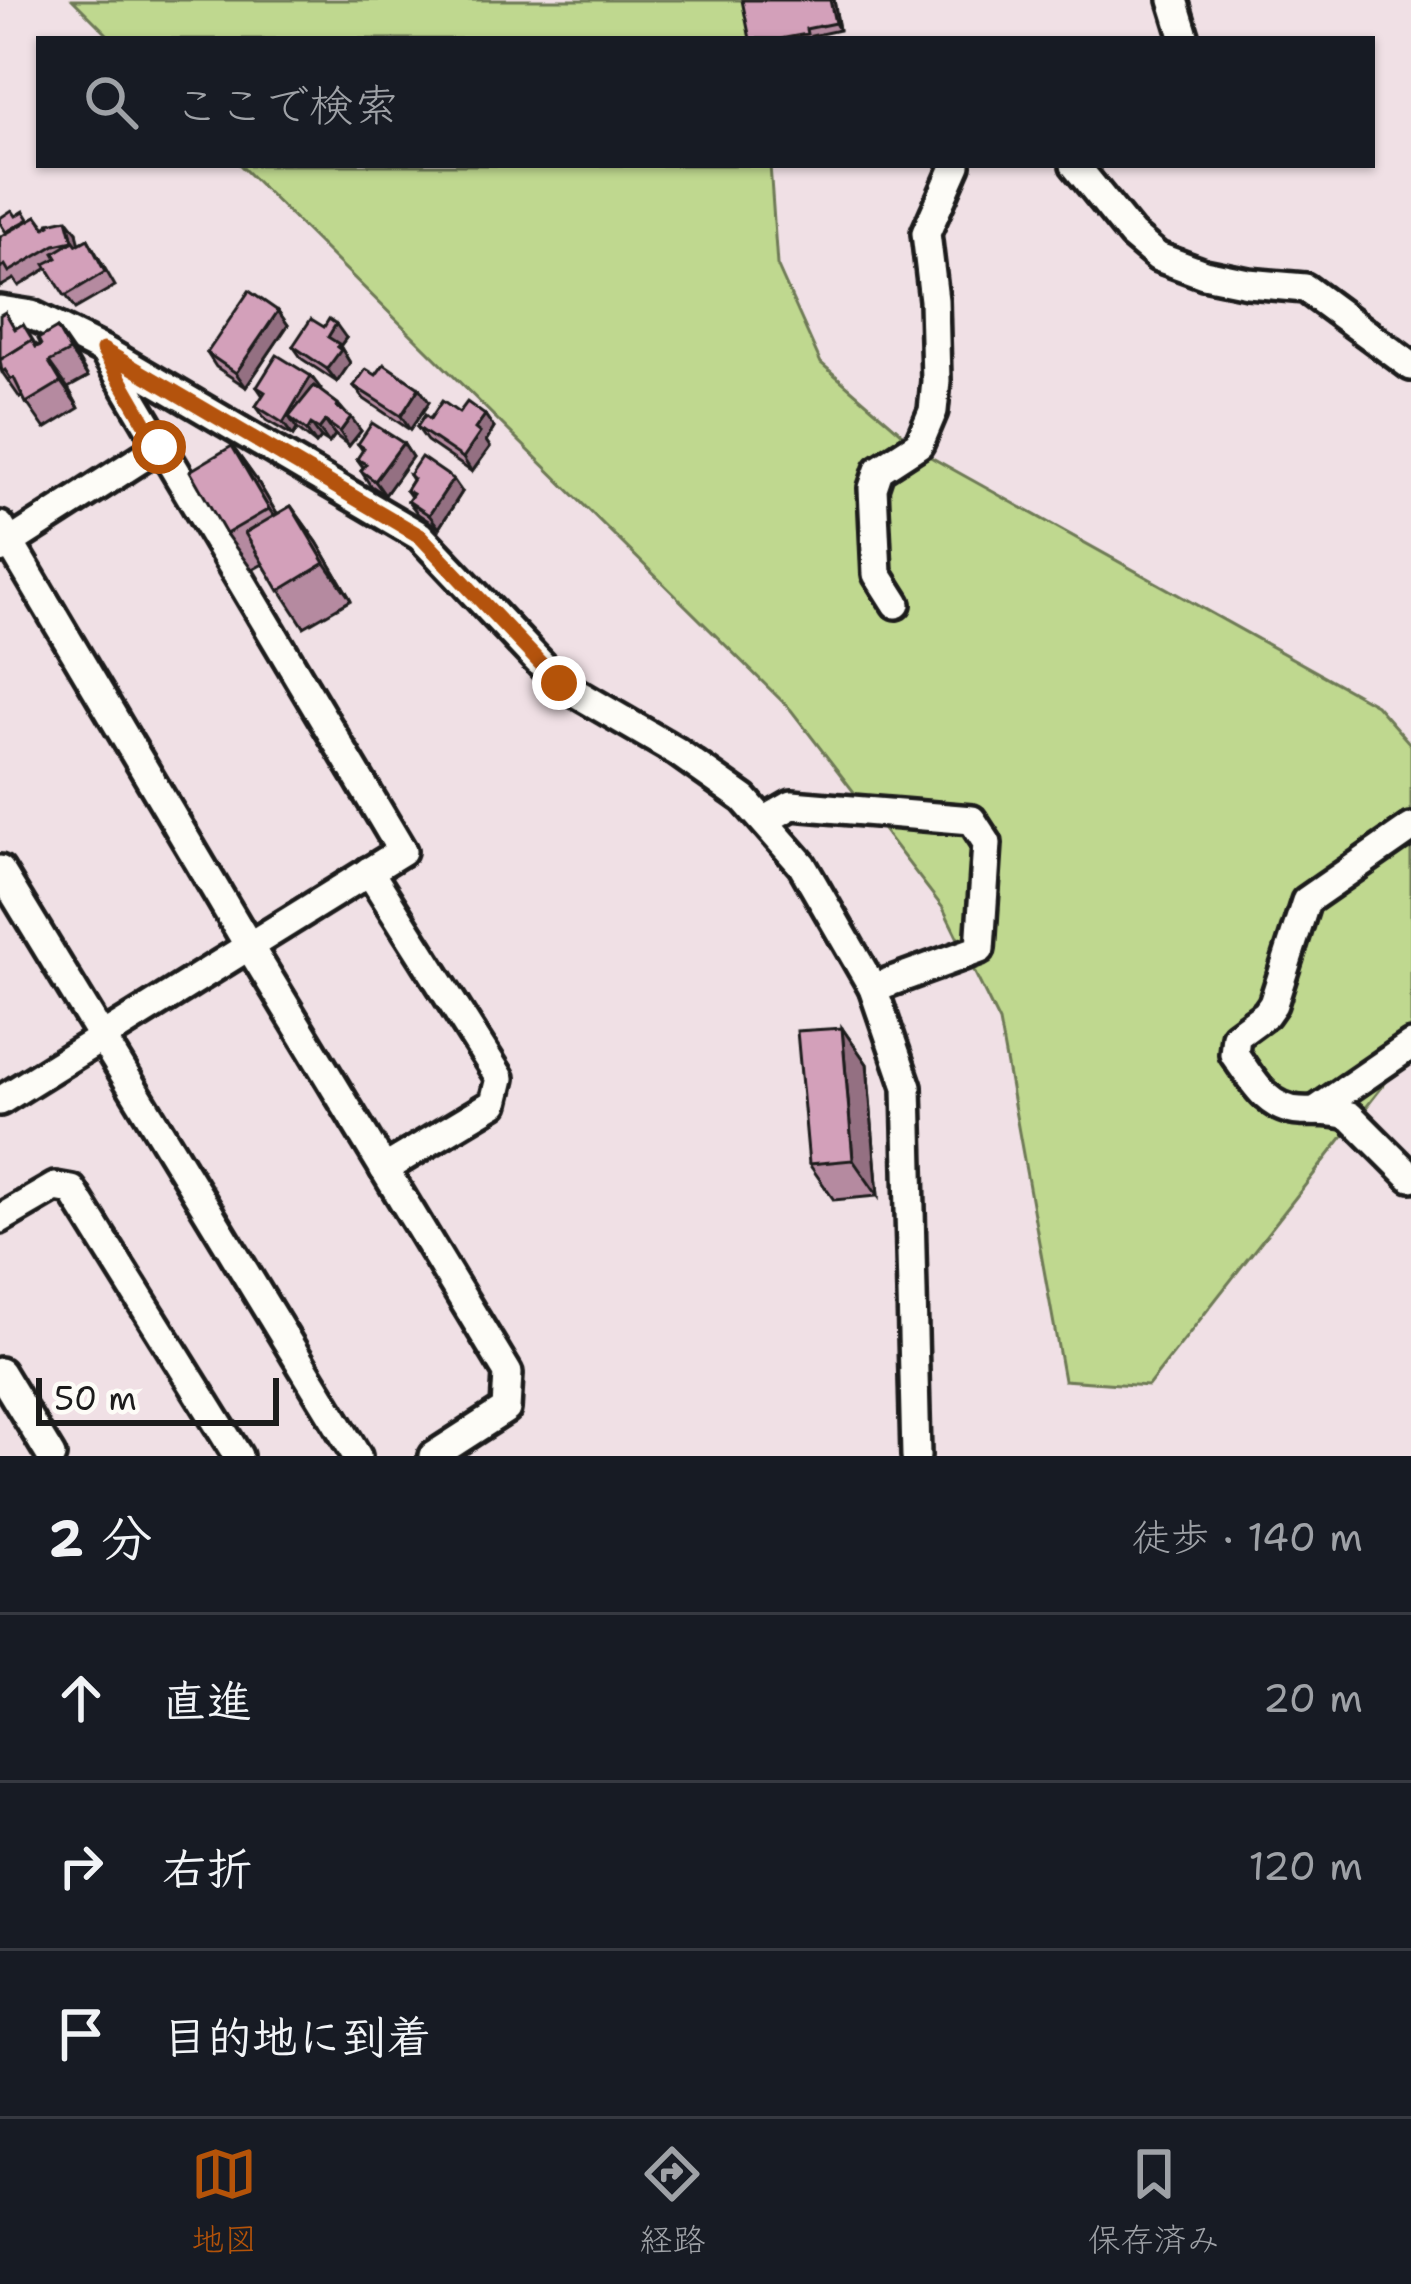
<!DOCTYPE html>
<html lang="ja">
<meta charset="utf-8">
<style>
body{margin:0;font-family:"Shantell Sans","Klee One",sans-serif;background:#242831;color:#f1f3f6}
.scale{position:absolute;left:36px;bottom:30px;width:243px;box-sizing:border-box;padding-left:12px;border:6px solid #1c1c1c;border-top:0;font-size:33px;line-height:42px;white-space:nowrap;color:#1c1c1c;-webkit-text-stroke:9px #fdfcf7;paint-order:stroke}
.stop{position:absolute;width:36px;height:36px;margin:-27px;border:9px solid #b45309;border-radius:50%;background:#fff}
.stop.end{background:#b45309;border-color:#fff;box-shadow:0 3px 12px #0008}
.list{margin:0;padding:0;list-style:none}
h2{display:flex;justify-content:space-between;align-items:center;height:156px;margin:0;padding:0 48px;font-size:51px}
h2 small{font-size:39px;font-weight:400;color:#9ea1a6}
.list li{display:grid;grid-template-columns:78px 1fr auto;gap:36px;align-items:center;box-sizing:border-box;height:168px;padding:0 48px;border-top:3px solid #363941}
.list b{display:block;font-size:45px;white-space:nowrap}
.list em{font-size:39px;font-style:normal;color:#9ea1a6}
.icon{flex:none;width:66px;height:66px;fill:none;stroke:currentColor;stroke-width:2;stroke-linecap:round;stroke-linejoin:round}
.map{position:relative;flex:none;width:1411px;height:1456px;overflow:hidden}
.search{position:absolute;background:#171b24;box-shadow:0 3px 9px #0004;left:36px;right:36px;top:36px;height:132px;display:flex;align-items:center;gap:30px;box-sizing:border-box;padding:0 42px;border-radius:0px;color:#9ea1a6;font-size:45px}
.sheet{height:660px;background:#171b24}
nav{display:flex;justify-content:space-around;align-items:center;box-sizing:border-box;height:168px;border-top:3px solid #363941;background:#171b24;font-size:33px;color:#9ea1a6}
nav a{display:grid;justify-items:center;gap:6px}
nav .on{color:#b45309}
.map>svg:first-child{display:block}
.green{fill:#bfd88f;stroke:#6e7a56;stroke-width:3}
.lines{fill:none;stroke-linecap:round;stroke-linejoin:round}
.street-casing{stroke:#1c1c1c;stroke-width:36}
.street{stroke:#fdfcf7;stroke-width:27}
.wall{fill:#b58aa0;stroke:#1c1c1c;stroke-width:3}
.shaded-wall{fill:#947082;stroke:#1c1c1c;stroke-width:3}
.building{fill:#d3a0ba;stroke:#1c1c1c;stroke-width:3}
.route{stroke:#b45309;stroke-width:15}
</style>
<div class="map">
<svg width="1411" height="1456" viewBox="0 0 1411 1456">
<rect width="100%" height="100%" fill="#f0e0e5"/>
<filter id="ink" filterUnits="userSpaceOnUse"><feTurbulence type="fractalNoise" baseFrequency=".00833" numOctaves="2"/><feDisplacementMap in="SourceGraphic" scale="24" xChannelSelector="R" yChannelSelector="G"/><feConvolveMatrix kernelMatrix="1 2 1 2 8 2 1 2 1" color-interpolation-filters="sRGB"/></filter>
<g filter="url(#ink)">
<g class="green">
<polygon points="73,0 819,0 800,39 112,39"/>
<polygon points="240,165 770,165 777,265 821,363 927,455 1376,705 1411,745 1411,1050 1148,1386 1064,1380 999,1022 943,908 791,710"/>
</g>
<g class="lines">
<g class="street-casing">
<g id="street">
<polyline points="1173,0 1185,39"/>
<polyline points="1075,165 1132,235 1158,257 1204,274 1248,283 1305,288 1411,366"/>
<polyline points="0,310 32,315 103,350 420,536 559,683 676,751 744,799 802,865 873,988 907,1087 916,1456"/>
<polyline points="0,526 249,946 508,1373 506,1409 433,1456"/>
<polyline points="0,549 159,447"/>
<polyline points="896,604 877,574 873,488 879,470 919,444 933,411 936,381 934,300 926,233 956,165"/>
<polyline points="764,821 792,805 972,820 987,843 980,949 873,988"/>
<path d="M1411,828L1306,901L1273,1004L1266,1014L1236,1036L1234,1054C1252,1079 1266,1109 1300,1111C1318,1112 1334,1110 1350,1116L1411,1177"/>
<polyline points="0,870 357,1456"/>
<polyline points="369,871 500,1078 494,1103 384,1169"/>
<polyline points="0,1101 402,851 106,354"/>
<polyline points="1315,1111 1411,1045"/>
<polyline points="0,1219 55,1187 72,1190 238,1456"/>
<polyline points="0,1372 51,1456"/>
</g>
</g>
<use href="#street" class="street"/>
</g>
<g class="wall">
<polygon points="834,0 839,30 811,36 812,39 750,39"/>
<polygon points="16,216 30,220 37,216 46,228 77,232 79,244 88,239 115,286 75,309 48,268 19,286 14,279 0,287 0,235 1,237 7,234"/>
<polygon points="278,311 288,325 246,387 216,367 207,353"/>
<polygon points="324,327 346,338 340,346 350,363 337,382 302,359 293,346"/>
<polygon points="16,328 38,346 57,328 88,377 68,388 79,408 45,429 22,396 20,398 0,369"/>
<polygon points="376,375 419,388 429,402 410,430 364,399 354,386"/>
<polygon points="311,376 320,391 338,404 361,431 349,446 335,435 329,443 321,438 316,444 297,429 293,436 266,420 256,406 263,396 257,387"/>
<polygon points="459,413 485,415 494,428 486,441 490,447 472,472 427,441 417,427 430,419"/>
<polygon points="403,443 412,457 385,495 370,485 361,471 363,467 357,459 363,451 358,444"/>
<polygon points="232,446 258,482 277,514 291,506 317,542 351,600 304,627 263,564 252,570 226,534"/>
<polygon points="409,475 462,492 439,528 418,514 408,501 411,497 406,490 412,480"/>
<polygon points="842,1028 867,1064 878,1196 834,1200 809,1164"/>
</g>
<g class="shaded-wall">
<polygon points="830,0 834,0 839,30 835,23"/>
<polygon points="67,219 77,232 82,255 73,241"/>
<polygon points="278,311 288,325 246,387 236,373"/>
<polygon points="336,324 346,338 340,346 350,363 337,382 327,369 328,337"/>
<polygon points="57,328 75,354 88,377 70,351"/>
<polygon points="49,362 68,388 79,408 61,382"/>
<polygon points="311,376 321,389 299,425 289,417 297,429 293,436 283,423"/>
<polygon points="419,388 429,402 410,430 401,416"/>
<polygon points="485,415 494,428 486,441 490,447 472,472 463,458 475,429"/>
<polygon points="351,417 361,431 349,446 340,432"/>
<polygon points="325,421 335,435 329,443 319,429"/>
<polygon points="311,424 321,438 316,444 307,431"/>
<polygon points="403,443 412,457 385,495 375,481"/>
<polygon points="232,446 258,482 295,545 269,509"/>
<polygon points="453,479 462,492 439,528 429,515"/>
<polygon points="291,506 317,542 351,600 325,563"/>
<polygon points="842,1028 867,1064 878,1196 853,1160"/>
</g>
<g class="building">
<polygon points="742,0 830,0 835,23 806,29 807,34 780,39 750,39"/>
<polygon points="12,210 16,216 24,211 29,219 6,232 0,223 0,218"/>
<polygon points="37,216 45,228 50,225 49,223 67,219 73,241 55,245 9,272 5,265 0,268 0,237"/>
<polygon points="88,239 105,272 65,296 45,264 57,258 54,253 74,241 77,245"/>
<polygon points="249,291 278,311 236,373 207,353"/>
<polygon points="5,312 15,329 23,324 37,347 32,340 0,360 0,315"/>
<polygon points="311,319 324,327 329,319 336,324 328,337 339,344 337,347 341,350 327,369 293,346"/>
<polygon points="57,328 70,351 49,362 61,382 26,403 14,378 11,379 5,370 2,372 0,360 32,340 36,347 41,345 38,339"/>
<polygon points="277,355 311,376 283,423 256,406 265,392 257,387"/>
<polygon points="384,364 419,388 401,416 354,386 366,369 376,375"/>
<polygon points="314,386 338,404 337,407 351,417 340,432 325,421 319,429 311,424 307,431 289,417"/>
<polygon points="442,401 459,413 467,402 485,415 475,429 480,433 463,458 417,427 425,415 430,419"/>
<polygon points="372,423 403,443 375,481 361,471 366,464 357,459 364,448 358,444"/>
<polygon points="232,446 269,509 226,534 190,471"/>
<polygon points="421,457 453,479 429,515 408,501 413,494 406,490 413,479 409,475"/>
<polygon points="291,506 325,563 279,591 245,533"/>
<polygon points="842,1028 853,1160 809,1164 797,1031"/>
</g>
</g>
<g class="lines" filter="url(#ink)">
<polyline class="route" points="159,447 103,350 420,536 559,683"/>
</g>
</svg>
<div class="scale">50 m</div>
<div class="stop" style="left:159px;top:447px"></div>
<div class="stop end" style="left:559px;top:683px"></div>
<div class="search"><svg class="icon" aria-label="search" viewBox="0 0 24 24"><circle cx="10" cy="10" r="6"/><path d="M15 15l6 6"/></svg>ここで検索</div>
</div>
<section class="sheet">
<h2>2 分<small>徒歩 · 140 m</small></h2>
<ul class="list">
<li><svg class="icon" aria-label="ahead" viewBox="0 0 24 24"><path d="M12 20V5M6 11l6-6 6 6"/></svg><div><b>直進</b></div><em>20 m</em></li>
<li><svg class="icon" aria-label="right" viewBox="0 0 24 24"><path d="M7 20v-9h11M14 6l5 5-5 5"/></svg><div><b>右折</b></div><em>120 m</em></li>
<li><svg class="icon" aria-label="arrive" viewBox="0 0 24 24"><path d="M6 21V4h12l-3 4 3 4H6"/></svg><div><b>目的地に到着</b></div></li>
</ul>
</section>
<nav>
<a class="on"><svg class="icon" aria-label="map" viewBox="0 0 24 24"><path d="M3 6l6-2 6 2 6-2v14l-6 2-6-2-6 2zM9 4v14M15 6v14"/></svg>地図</a>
<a><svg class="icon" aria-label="directions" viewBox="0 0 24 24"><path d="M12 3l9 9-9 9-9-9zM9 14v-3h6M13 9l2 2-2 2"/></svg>経路</a>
<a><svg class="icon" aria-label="saved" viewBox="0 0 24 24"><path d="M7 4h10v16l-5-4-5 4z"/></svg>保存済み</a>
</nav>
